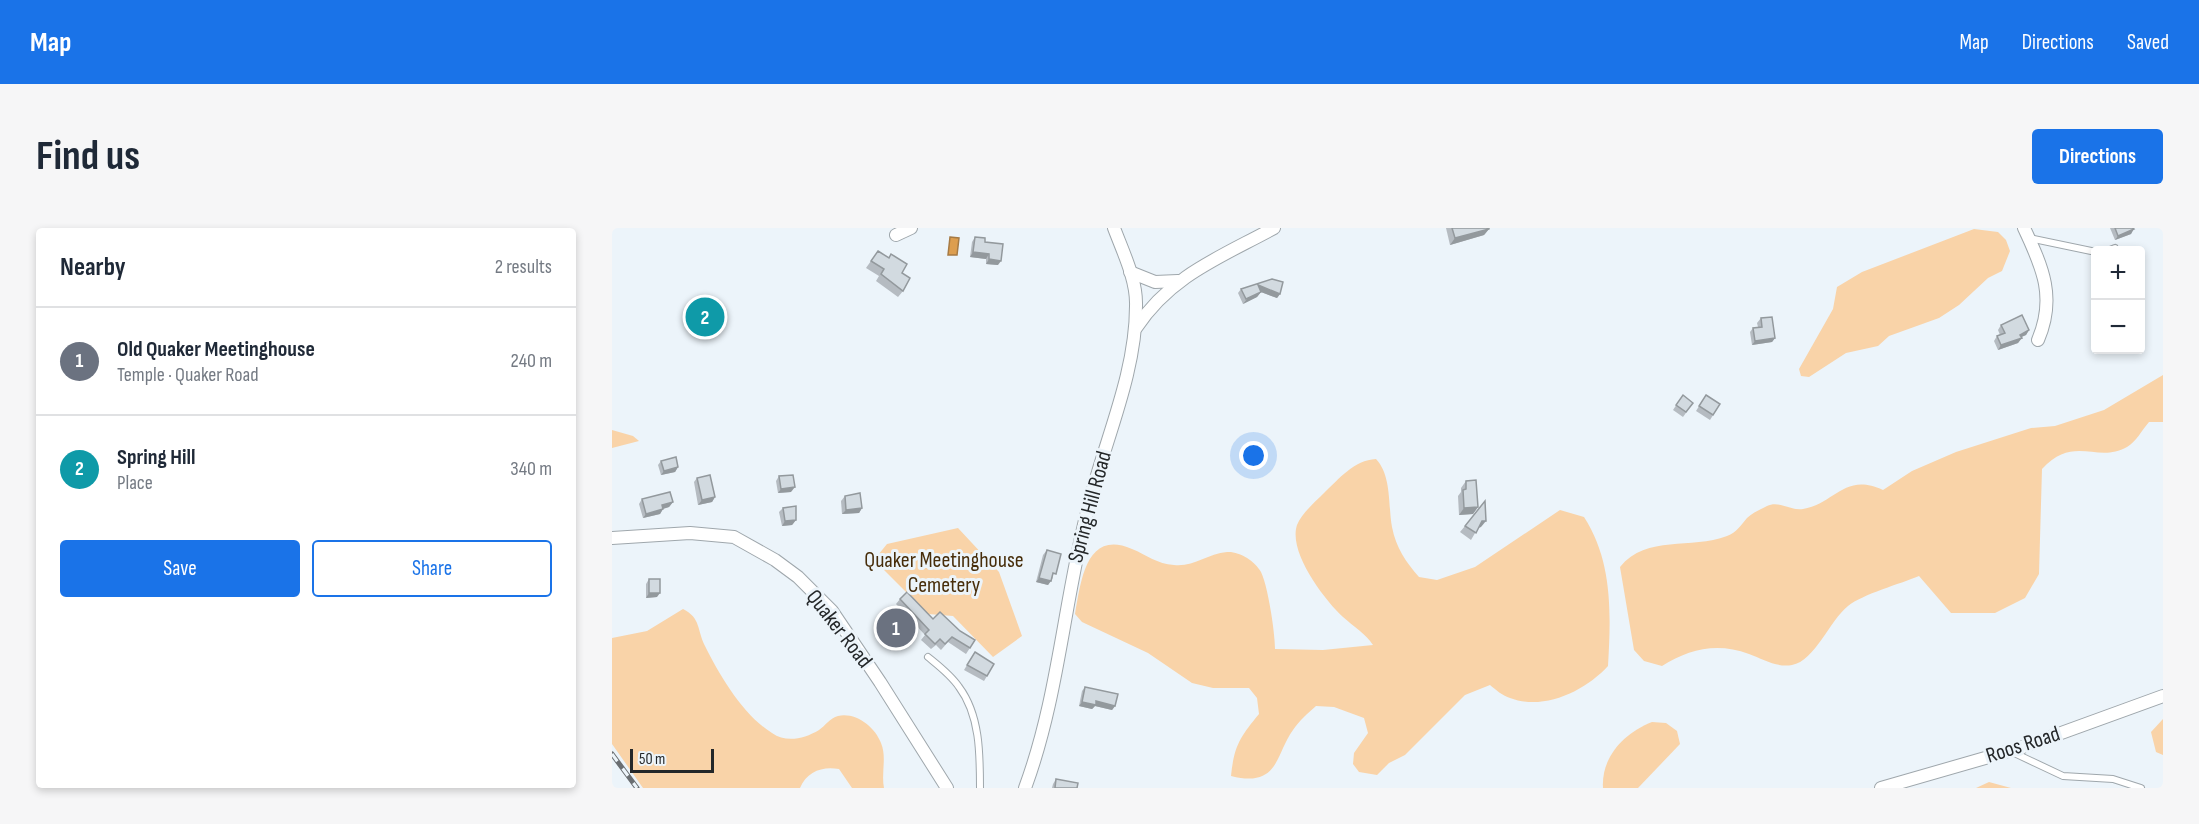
<!DOCTYPE html>
<meta charset="utf-8">
<style>
body{margin:0;font-family:"Sofia Sans Condensed",sans-serif;background:#f6f6f7;color:#1f2937}
.controls{position:absolute;right:18px;top:18px;display:grid;overflow:hidden;border-radius:6px;box-shadow:0 3px 9px #0003}
.controls button{width:54px;height:54px;display:grid;place-items:center;padding:0;border:0;border-bottom:2px solid #e0e1e3;background:#fff;color:#1f2937;font:30px sans-serif}
.scale{position:absolute;left:18px;bottom:15px;width:84px;box-sizing:border-box;padding-left:6px;border:3px solid #242729;border-top:0;font-size:16px;line-height:21px;white-space:nowrap;color:#242729;-webkit-text-stroke:4px #ecf4fa;paint-order:stroke}
.you{position:absolute;left:642px;top:228px;width:21px;height:21px;margin:-15px;border:4px solid #fff;border-radius:50%;background:#1a73e8;box-shadow:0 0 0 9px #1a73e833}
.badge{display:grid;place-items:center;width:39px;height:39px;border-radius:50%;background:#1a73e8;color:#fff;font-size:20px;font-weight:700}
.pin{position:absolute;translate:-50% -50%;border:3px solid #fff;box-shadow:0 2px 6px #0006}
.list{margin:0;padding:0;list-style:none}
h2{display:flex;justify-content:space-between;align-items:center;height:78px;margin:0;padding:0 24px;font-size:26px}
h2 small{font-size:20px;font-weight:400;color:#747a83}
.list li{display:grid;grid-template-columns:39px 1fr auto;gap:18px;align-items:center;box-sizing:border-box;height:108px;padding:0 24px;border-top:2px solid #e0e1e3}
.list b{display:block;font-size:22px;white-space:nowrap}
.list p{margin:0;font-size:20px;white-space:nowrap;color:#747a83}
.list em{font-size:20px;font-style:normal;color:#747a83}
.actions{display:flex;gap:12px;padding:18px 24px}
.actions a{flex:1;padding:14px 0;border:2px solid #1a73e8;border-radius:6px;text-align:center;font-size:21px;color:#1a73e8}
.actions .main{background:#1a73e8;color:#fff}
.map{position:relative;flex:none;width:1551px;height:560px;overflow:hidden;border-radius:6px}
header{display:flex;align-items:center;gap:36px;box-sizing:border-box;height:84px;padding:0 30px;background:#1a73e8;color:#fff}
header strong{font-size:28px}
nav{display:flex;gap:33px;margin-inline-start:auto;font-size:21px}
.intro{display:flex;align-items:center;justify-content:space-between;box-sizing:border-box;height:144px;padding:0 36px}
h1{margin:0;font-size:42px}
.button{padding:15px 27px;border-radius:6px;background:#1a73e8;color:#fff;font-size:21px;font-weight:700}
main{display:flex;gap:36px;padding:0 36px}
aside{flex:1;background:#fff;border-radius:6px;box-shadow:0 3px 9px #0003}
.map>svg:first-child{display:block}
.green{fill:#f9d3a8}
.water{fill:#dd9e4f;stroke:#a67a44;stroke-width:1.5}
.lines{fill:none;stroke-linecap:round;stroke-linejoin:round}
.service-casing{stroke:#9fa7ac;stroke-width:8}
.minor-casing{stroke:#9fa7ac;stroke-width:14}
.service{stroke:#fff;stroke-width:6}
.minor{stroke:#fff;stroke-width:12}
.rail-casing{stroke:#6a6e72;stroke-width:5}
.rail{stroke:#ecf4fa;stroke-width:3;stroke-dasharray:9;stroke-linecap:butt}
.wall{fill:#b5bbc1}
.shaded-wall{fill:#93999d}
.building{fill:#d2dae0;stroke:#93999d;stroke-width:1.5}
.labels{text-anchor:middle;dominant-baseline:central;stroke-width:6;stroke-linejoin:round;paint-order:stroke}
.street-label{font-size:22px;fill:#242729;stroke:#ecf4fa}
.park-label{font-size:22px;fill:#472d0a;stroke:#ecf4fa}
</style>
<header>
<strong>Map</strong>
<nav><a>Map</a><a>Directions</a><a>Saved</a></nav>
</header>
<div class="intro"><h1>Find us</h1><a class="button">Directions</a></div>
<main>
<aside>
<h2>Nearby<small>2 results</small></h2>
<ul class="list">
<li><span class="badge" style="background:#6b7280">1</span><div><b>Old Quaker Meetinghouse</b><p>Temple · Quaker Road</p></div><em>240 m</em></li>
<li><span class="badge" style="background:#0f9aa8">2</span><div><b>Spring Hill</b><p>Place</p></div><em>340 m</em></li>
</ul>
<div class="actions"><a class="main">Save</a><a>Share</a></div>
</aside>
<div class="map">
<svg width="1551" height="560" viewBox="0 0 1551 560">
<rect width="100%" height="100%" fill="#ecf4fa"/>
<g class="green">
<polygon points="1362,1 1386,4 1394,12 1398,23 1390,43 1376,50 1347,77 1327,90 1277,108 1266,118 1234,125 1197,149 1189,148 1187,141 1221,81 1225,59 1250,44"/>
<path d="M1551,147V194H1537C1530,202 1524,214 1515,219C1485,236 1462,206 1430,241L1427,346L1413,370L1383,385H1339L1307,348C1288,356 1251,366 1236,378C1218,392 1203,433 1180,437C1165,440 1151,431 1137,426C1105,414 1077,421 1050,438L1032,433L1022,422L1008,339C1035,306 1079,322 1115,308C1125,304 1128,298 1135,290C1140,285 1149,281 1155,278C1167,272 1179,283 1191,281C1223,276 1232,244 1271,262L1300,243L1344,224L1419,200L1443,198L1492,182Z"/>
<polygon points="0,202 21,208 27,213 0,220"/>
<path d="M764,231C780,248 776,278 780,299C784,320 794,334 807,349L825,352L863,339L948,282L972,289C1001,334 999,386 996,438C973,463 932,483 898,470C891,468 884,462 878,457L853,467L793,527L777,535L765,547L747,544L741,536L742,525L756,505L752,490L722,479L704,478C696,485 687,493 681,502C663,527 667,560 619,548C622,518 628,509 647,486L645,470L637,460H601L580,455L536,425L470,394L463,386C469,353 474,301 520,321C535,327 545,336 562,337C582,339 595,326 615,324C627,323 643,333 649,344C656,358 663,405 663,421L711,422L761,417C754,406 741,398 731,389C712,371 676,324 685,297C690,285 703,274 712,265C727,251 742,232 764,231Z"/>
<polygon points="346,300 387,344 410,408 381,429 341,388 316,386 262,332 275,316"/>
<path d="M71,381C89,390 85,402 93,418C108,448 131,487 160,505C174,515 192,511 207,502C213,498 218,490 226,488C244,484 263,499 269,515C275,529 269,545 272,560H240L227,541C211,538 195,543 188,560H31L0,516V410L35,403Z"/>
<polygon points="1551,491 1551,527 1544,524 1539,504"/>
<path d="M1040,494L1054,495L1065,503L1068,516L1026,560H991C989,529 1012,505 1040,494Z"/>
<polygon points="1377,554 1399,560 1364,560"/>
</g>
<polygon class="water" points="338,9 347,10 345,27 336,27"/>
<g class="lines">
<g class="service-casing">
<g id="service">
<polyline points="1417,10 1484,24"/>
<polyline points="1498,22 1503,20"/>
<path d="M316,429C327,438 339,447 347,459C368,487 368,526 368,560"/>
<polyline points="1398,523 1451,548 1501,551 1529,560"/>
</g>
</g>
<g class="minor-casing">
<g id="minor">
<path d="M1412,0C1431,40 1444,70 1426,112"/>
<polyline points="284,7 299,0"/>
<polyline points="518,44 543,54 566,53"/>
<path d="M524,100C559,47 609,29 662,0"/>
<polyline points="0,310 78,305 122,309 163,332 186,349 220,383 268,454 335,560"/>
<path d="M413,560C447,468 452,371 477,276C493,212 524,146 524,78C525,52 511,24 502,0"/>
<polyline points="1269,560 1408,520 1551,468"/>
</g>
</g>
<use href="#service" class="service"/>
<use href="#minor" class="minor"/>
<g class="rail-casing">
<polyline id="rail" points="0,526 25,560"/>
</g>
<use href="#rail" class="rail"/>
</g>
<g class="wall">
<polygon points="834,0 877,0 877,1 872,7 838,17"/>
<polygon points="1498,0 1521,0 1519,6 1503,12"/>
<polygon points="363,9 373,14 386,37 374,36 374,31 358,29 360,14"/>
<polygon points="266,23 290,45 291,63 286,69 264,53 267,48 254,40"/>
<polygon points="629,61 668,66 665,70 649,64 645,69 631,76 626,65"/>
<polygon points="1149,90 1163,110 1160,114 1140,117 1138,104 1141,100 1146,99 1145,95"/>
<polygon points="1389,97 1417,102 1414,107 1409,109 1406,115 1386,122 1382,113 1385,108 1388,107 1386,102"/>
<polygon points="1071,167 1081,175 1071,189 1061,182"/>
<polygon points="1094,167 1108,176 1098,192 1084,183"/>
<polygon points="49,233 66,239 63,244 49,247 46,237"/>
<polygon points="167,248 179,264 166,265 164,253"/>
<polygon points="85,250 103,269 100,274 86,277 82,254"/>
<polygon points="854,253 866,279 861,286 847,287 846,268 849,264 849,260"/>
<polygon points="233,268 250,280 247,285 230,286 229,273"/>
<polygon points="30,271 61,274 57,279 51,281 48,286 31,290 27,276"/>
<polygon points="171,280 184,292 180,297 170,298 167,284"/>
<polygon points="853,298 869,299 866,300 859,312 848,304"/>
<polygon points="435,322 441,351 440,350 436,357 424,354 431,327"/>
<polygon points="37,351 45,369 34,370 34,356"/>
<polygon points="288,371 321,391 348,403 363,412 354,426 336,414 329,422 324,417 319,421 309,412 313,407 284,376"/>
<polygon points="363,424 375,448 372,453 352,442"/>
<polygon points="473,459 503,478 500,482 483,478 480,481 467,478 470,463"/>
<polygon points="444,551 465,560 440,560 441,556"/>
</g>
<g class="shaded-wall">
<polygon points="877,1 872,7 838,17 843,10"/>
<polygon points="1522,1 1519,6 1503,12 1506,8"/>
<polygon points="361,24 377,26 374,31 358,29"/>
<polygon points="377,31 389,33 386,37 374,36"/>
<polygon points="646,57 668,66 665,70 649,64 645,69 631,76"/>
<polygon points="1417,102 1414,107 1405,111 1408,107"/>
<polygon points="1163,110 1160,114 1140,117 1143,113"/>
<polygon points="1410,110 1406,115 1386,122 1389,117"/>
<polygon points="66,239 63,244 49,247 52,243"/>
<polygon points="183,259 179,264 166,265 169,261"/>
<polygon points="103,269 100,274 86,277 90,272"/>
<polygon points="61,274 57,279 47,282 50,277"/>
<polygon points="866,279 861,286 847,287 852,280"/>
<polygon points="250,280 247,285 230,286 234,282"/>
<polygon points="51,281 48,286 31,290 34,286"/>
<polygon points="184,292 180,297 170,298 173,293"/>
<polygon points="870,293 874,293 869,299 865,300"/>
<polygon points="427,350 439,353 436,357 424,354"/>
<polygon points="37,365 48,365 45,369 34,370"/>
<polygon points="484,473 503,478 500,482 483,478 480,481 467,478 470,474"/>
</g>
<g class="building">
<polygon points="840,0 877,0 877,1 843,10"/>
<polygon points="1503,0 1521,0 1522,1 1506,8"/>
<polygon points="363,9 373,10 373,14 391,16 389,33 377,31 377,26 361,24"/>
<polygon points="266,23 277,30 279,26 295,36 290,45 298,50 291,63 269,46 272,41 259,33"/>
<polygon points="660,51 671,54 668,66 646,57 649,64 634,71 629,61"/>
<polygon points="1410,87 1417,102 1408,107 1410,110 1389,117 1385,108 1393,105 1389,97"/>
<polygon points="1160,89 1163,110 1143,113 1141,100 1150,99 1149,90"/>
<polygon points="1071,167 1081,175 1074,184 1064,177"/>
<polygon points="1094,167 1108,176 1101,187 1087,178"/>
<polygon points="64,229 66,239 52,243 49,233"/>
<polygon points="98,247 103,269 90,272 85,250"/>
<polygon points="181,247 183,259 169,261 167,248"/>
<polygon points="864,252 866,279 852,280 851,262 854,261 854,253"/>
<polygon points="58,264 61,274 50,277 51,281 34,286 30,271"/>
<polygon points="248,265 250,280 234,282 233,268"/>
<polygon points="873,273 874,293 870,293 864,305 853,298"/>
<polygon points="184,278 184,292 173,293 171,280"/>
<polygon points="435,322 449,326 444,346 441,345 439,353 427,350"/>
<rect x="37" y="351" width="11" height="14"/>
<polygon points="295,364 321,391 328,384 348,403 363,412 358,420 340,409 333,416 328,411 323,416 313,406 317,402 288,371"/>
<polygon points="363,424 382,436 375,448 355,437"/>
<polygon points="473,459 506,466 503,478 484,473 484,477 470,474"/>
<polygon points="444,551 466,555 465,560 443,560"/>
</g>
<g class="labels">
<g class="street-label">
<text transform="translate(478 279) rotate(-75)">Spring Hill Road</text>
<text transform="translate(227 401) rotate(52)">Quaker Road</text>
<text transform="translate(1411 517) rotate(-18)">Roos Road</text>
</g>
<g class="park-label">
<text x="332" y="332">Quaker Meetinghouse<tspan x="332" dy="25">Cemetery</tspan></text>
</g>
</g>
</svg>
<div class="controls">
<button>+</button>
<button>−</button>
</div>
<div class="scale">50 m</div>
<div class="you"></div>
<div class="pin badge" style="left:284px;top:400px;background:#6b7280">1</div>
<div class="pin badge" style="left:93px;top:89px;background:#0f9aa8">2</div>
</div>
</main>
